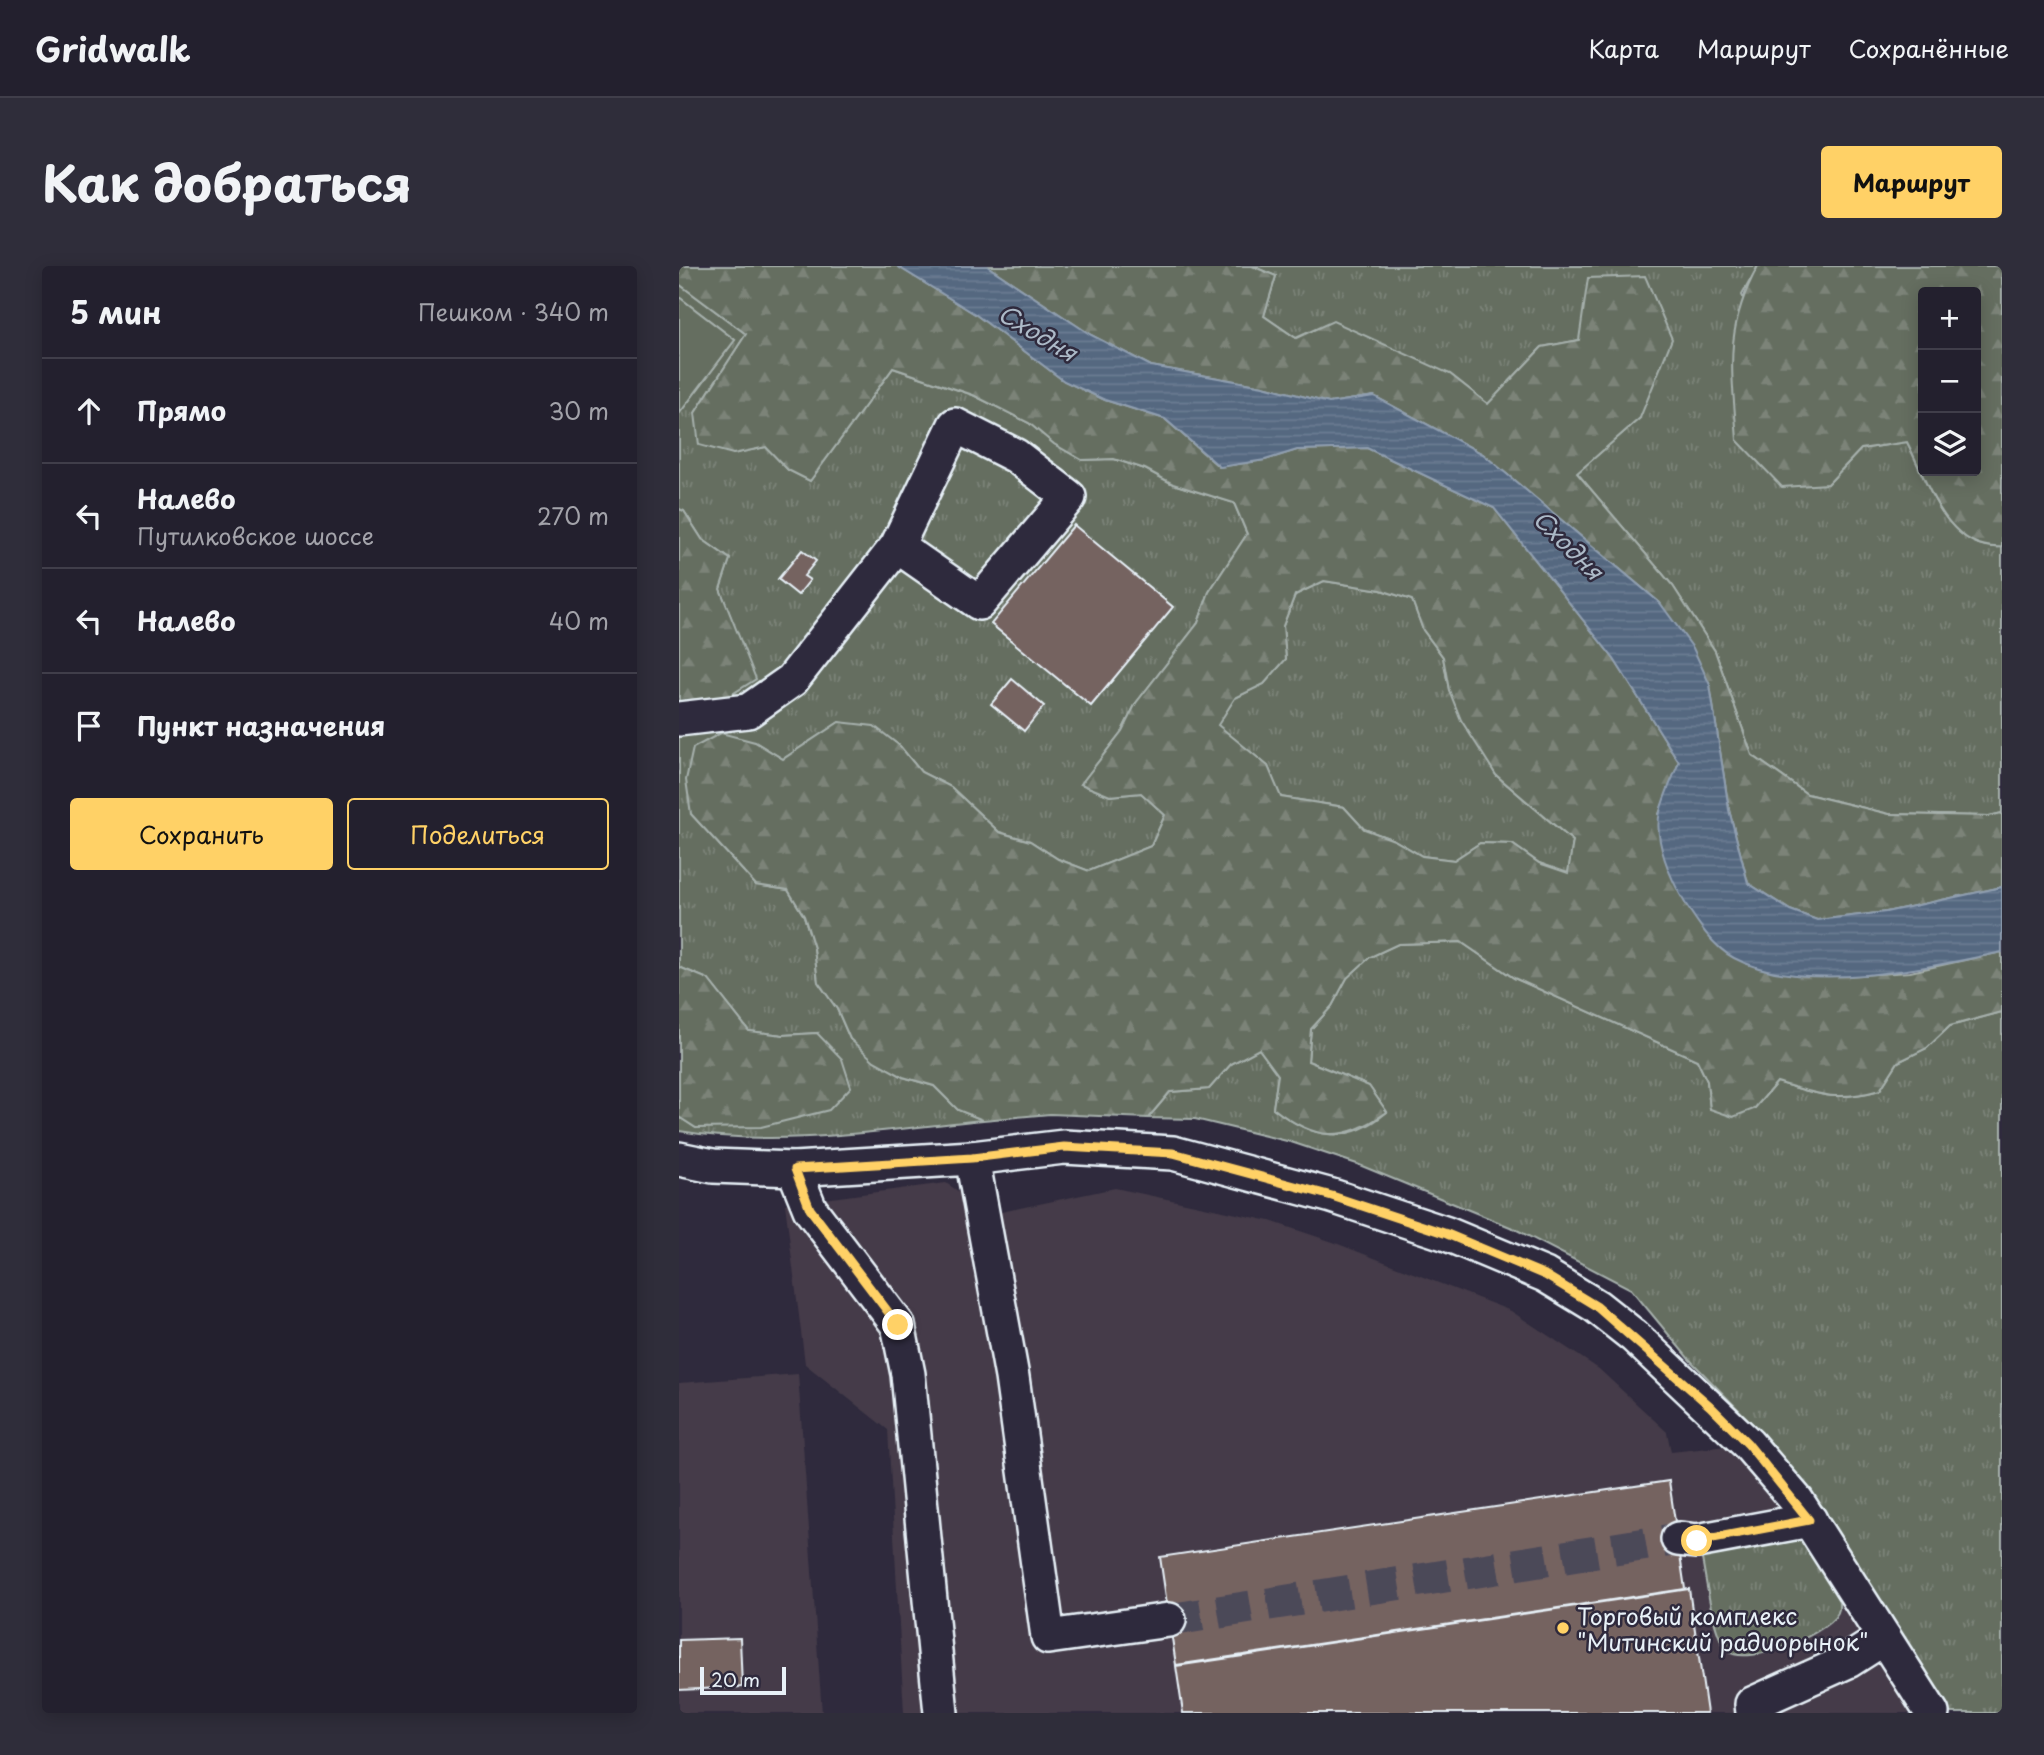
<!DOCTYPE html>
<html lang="ru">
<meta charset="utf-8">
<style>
body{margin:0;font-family:"Playpen Sans",sans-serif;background:#2f2d3a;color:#f1f3f6}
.controls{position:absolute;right:21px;top:21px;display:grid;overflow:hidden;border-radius:7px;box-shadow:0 4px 18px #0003}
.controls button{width:63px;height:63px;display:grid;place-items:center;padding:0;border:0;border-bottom:2px solid #403e4a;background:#23202e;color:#f1f3f6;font:35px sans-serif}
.scale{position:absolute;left:21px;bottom:18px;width:86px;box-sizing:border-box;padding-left:7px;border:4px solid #e8f1f8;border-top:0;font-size:19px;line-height:24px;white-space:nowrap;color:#e8f1f8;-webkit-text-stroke:5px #2f2a3d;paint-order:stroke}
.stop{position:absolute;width:21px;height:21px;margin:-16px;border:5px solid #ffd166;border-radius:50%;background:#fff}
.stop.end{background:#ffd166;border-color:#fff;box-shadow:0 2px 7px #0008}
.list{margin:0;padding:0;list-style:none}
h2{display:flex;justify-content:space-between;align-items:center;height:91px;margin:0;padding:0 28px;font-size:30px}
h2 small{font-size:23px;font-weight:400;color:#a3a3aa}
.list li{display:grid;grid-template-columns:46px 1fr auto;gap:21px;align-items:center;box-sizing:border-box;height:105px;padding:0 28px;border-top:2px solid #403e4a}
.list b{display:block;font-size:26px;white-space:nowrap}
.list p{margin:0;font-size:23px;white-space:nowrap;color:#a3a3aa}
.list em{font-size:23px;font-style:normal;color:#a3a3aa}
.actions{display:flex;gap:14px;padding:21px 28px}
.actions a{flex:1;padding:16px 0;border:2px solid #ffd166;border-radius:7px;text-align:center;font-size:24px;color:#ffd166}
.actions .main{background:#ffd166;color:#111}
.icon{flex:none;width:38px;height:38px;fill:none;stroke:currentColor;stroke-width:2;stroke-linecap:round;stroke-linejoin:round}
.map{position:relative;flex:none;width:1323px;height:1447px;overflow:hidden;border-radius:7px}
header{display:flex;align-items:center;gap:42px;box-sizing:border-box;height:98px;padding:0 35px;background:#23202e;border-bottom:2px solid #403e4a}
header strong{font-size:33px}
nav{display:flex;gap:38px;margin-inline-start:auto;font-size:24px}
.intro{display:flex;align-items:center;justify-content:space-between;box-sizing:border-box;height:168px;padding:0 42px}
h1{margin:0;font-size:49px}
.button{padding:18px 32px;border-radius:7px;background:#ffd166;color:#111;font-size:24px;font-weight:700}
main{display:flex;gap:42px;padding:0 42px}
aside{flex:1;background:#23202e;border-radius:7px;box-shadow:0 4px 18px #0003}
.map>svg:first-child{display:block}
.built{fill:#443b48}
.grass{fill:url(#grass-tufts);stroke:#a6b0ac;stroke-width:2}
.forest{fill:url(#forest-firs);stroke:#a6b0ac;stroke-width:2;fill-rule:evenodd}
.green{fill:#656e61;stroke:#a6b0ac;stroke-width:2}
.water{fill:url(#water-rules);stroke:#8f9eb0;stroke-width:2}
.building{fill:#756361;stroke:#e8f1f8;stroke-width:2}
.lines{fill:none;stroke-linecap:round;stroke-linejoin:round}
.minor-tunnel{stroke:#4b4859;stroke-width:33;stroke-dasharray:33 17;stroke-linecap:butt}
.minor-casing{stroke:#e8f1f8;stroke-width:38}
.minor{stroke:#2f2a3d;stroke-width:33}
.route{stroke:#ffd166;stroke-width:9}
.poi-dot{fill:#ffd166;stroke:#2f2a3d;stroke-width:2.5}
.labels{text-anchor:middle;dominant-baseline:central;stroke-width:5;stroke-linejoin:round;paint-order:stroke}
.poi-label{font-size:23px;fill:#e8f1f8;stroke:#2f2a3d;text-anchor:start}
.water-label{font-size:24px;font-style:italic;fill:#adbac8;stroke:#2f2a3d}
</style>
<header>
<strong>Gridwalk</strong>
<nav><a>Карта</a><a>Маршрут</a><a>Сохранённые</a></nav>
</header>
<div class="intro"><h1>Как добраться</h1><a class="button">Маршрут</a></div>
<main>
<aside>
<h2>5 мин<small>Пешком · 340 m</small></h2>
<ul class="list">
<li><svg class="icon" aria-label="ahead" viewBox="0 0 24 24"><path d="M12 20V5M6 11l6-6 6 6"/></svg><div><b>Прямо</b></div><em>30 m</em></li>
<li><svg class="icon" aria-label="left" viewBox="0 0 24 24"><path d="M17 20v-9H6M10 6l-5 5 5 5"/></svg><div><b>Налево</b><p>Путилковское шоссе</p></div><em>270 m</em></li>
<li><svg class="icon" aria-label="left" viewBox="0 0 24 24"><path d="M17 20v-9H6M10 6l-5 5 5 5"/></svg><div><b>Налево</b></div><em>40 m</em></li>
<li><svg class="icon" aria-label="arrive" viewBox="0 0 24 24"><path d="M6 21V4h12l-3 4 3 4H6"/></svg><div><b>Пункт назначения</b></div></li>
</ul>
<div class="actions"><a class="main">Сохранить</a><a>Поделиться</a></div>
</aside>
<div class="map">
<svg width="1323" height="1447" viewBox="0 0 1323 1447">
<defs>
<pattern id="grass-tufts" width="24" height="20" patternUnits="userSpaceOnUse" patternTransform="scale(1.75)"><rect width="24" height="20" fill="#656e61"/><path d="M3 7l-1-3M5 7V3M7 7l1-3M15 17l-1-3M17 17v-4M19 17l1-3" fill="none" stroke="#7b8378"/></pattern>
<pattern id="forest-firs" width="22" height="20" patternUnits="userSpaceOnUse" patternTransform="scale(1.75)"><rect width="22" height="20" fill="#656e61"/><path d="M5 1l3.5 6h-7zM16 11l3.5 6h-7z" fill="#7b8378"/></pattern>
<pattern id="water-rules" width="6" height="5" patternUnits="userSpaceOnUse" patternTransform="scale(1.75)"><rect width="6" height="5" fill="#546780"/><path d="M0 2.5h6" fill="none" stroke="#6d7d93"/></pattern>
</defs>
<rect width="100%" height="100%" fill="#2f2a3d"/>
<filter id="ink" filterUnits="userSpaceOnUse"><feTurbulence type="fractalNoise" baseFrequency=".0143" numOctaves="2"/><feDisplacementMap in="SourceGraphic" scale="14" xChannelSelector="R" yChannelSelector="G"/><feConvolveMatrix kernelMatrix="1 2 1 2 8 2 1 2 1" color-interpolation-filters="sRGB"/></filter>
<g filter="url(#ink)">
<g class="built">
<polygon points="267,917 285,929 289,953 436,922 591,955 654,976 832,1045 920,1103 988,1166 992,1186 1048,1180 1111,1239 1241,1447 225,1447 209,1164 126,1098 106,938"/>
<polygon points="119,1108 143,1447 0,1447 0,1117"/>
</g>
<g class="grass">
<path d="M573,0H1079L1063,29L1149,218L1182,183L1228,176C1248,216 1268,285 1323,281V547L1310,550L1210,548L1128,528L1073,489L1036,385L994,320L898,207L961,152L900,74L863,81L809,138L771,108L617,72L585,50L597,10Z"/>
<path d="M0,18L67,68L16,147L54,188L87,181L109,204L131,215L214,102L294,129L350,157L375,178L403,194L435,193L466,203L494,218L555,237L568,268L530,326L519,357L457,437L443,465L402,518L431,530L462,527L486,549L472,580L410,605L379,593L351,575L320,566L272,521L242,506L221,480L160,456L104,493L76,476L12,548L77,619L109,624L125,650L135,682L139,716L158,743L171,773L224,811L255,820L279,844L304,854C202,864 102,882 0,865V851L17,862L138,767L104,769L70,765L29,713L0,701V435L50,430L76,413L41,323L51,293L23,273L5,245L0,243V148L56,74L0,31Z"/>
<polygon points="645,315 702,324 733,334 744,364 764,391 770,424 817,509 894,575 889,608 860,597 833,578 801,577 775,594 743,590 715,574 685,563 665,541 601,531 589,500 538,459 556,432 585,418 607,393 604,360 616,329"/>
<path d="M782,676L835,712L1018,794L1028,815L1031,843H1075L1098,816C1140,829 1158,836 1201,824L1219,796L1248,782L1271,760L1323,746V1447H1270L1155,1261L1092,1177L1009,1092L952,1023L836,963L678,898L612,876L516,853L469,852L491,826L530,823L552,798L580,783L599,809L594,842C633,873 668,880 708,846L690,820L629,795L632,763L653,740L668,712L691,691L719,678Z"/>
<path d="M1113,1269L1127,1272C1141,1294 1162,1315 1160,1343C1158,1365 1068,1402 1049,1385C1033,1370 1027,1310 1022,1288Z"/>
</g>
<g class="forest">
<path d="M0,0H218L296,48L385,115L426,134L486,153L540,201L586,194L618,184L688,182L815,242L935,393L1000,496L980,548L1167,710L1231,706L1323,686V746L1271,760L1248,782L1219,796L1201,824C1158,836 1140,829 1098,816L1075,843L1054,851L1031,843L1028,815L1018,794L835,712L782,676L719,678L691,691L668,712L653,740L632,763L629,795L690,820L708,846C664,877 636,875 594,842L599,809L580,783L552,798L530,823L491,826L469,852L371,848L304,854L279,844L255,820L224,811L195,795L171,773L158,743L139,716L135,682L125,650L109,624L77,619L12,548L7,514L14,482L42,467L76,476L104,493L160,456L195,460L221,480L242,506L272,521L320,566L351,575L379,593L410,605L472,580L486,549L462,527L431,530L402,518L443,465L457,437L519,357L530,326L568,268L555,237L494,218L466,203L435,193L403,194L375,178L350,157L294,129L214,102L131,215L109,204L87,181L54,188L20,179L16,147L67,68L0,18ZM645,315L702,324L733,334L744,364L764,391L770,424L782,454L817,509L894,575L889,607L860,597L833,578L801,577L775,594L743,590L715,574L685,563L665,541L602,531L589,500L539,459L556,432L585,418L607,393L604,360L616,329Z"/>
<polygon points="308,0 573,0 597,10 585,50 617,72 654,55 771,108 809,138 863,81 900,74 909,12 966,10 993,73 961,152 898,207 994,320 1036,385 1073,489 1128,528 1210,548 1310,550 1323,547 1323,621 1207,646 1138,654 1111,644 1069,617 1050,544 1031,419 981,337 804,188 695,130 650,137 584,120 472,100 412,69"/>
<path d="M1079,0H1323V281C1267,285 1249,216 1228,176L1182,183L1149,218L1103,221L1058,174C1053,104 1044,65 1079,0ZM1244,26H1297V205H1244Z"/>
<polygon points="0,243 5,245 23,273 51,293 41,323 77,413 50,430 0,435"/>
<polygon points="0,701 29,713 70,765 104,769 138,767 163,793 172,821 150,844 82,861 17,862 0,851"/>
</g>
<polygon class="green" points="0,31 56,74 0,148"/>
<path class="water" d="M218,0H308L412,69L472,100L584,120L650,137L695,130L804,188L981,337L1014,382L1031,419L1050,544L1069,617L1111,644L1138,654L1207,646L1323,621V686C1250,702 1124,729 1055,692C1034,681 1018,656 1006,637C992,614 974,573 981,546C985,529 994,512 1000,496L935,393L815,242L688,182L618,184L586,194L541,201L486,153L426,134L385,115L296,48Z"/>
<g class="building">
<polygon points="395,259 494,341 412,440 312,358"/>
<polygon points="123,284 137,295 125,310 131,314 119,329 99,313"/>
<polygon points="333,413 365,440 345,465 312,438"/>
<polygon points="990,1215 1006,1323 497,1399 481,1291"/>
<polygon points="1010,1323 1028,1447 504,1447 497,1400"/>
<polygon points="61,1372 63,1421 0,1424 0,1374"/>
</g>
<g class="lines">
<polyline class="minor-tunnel" points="490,1354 999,1273"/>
<g class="minor-casing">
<g id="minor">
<polyline points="0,453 69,445 113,414 218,280 276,159 337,190 390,231 300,337 218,280"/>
<polyline points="293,892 333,1111 369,1371 490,1354"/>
<polyline points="0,893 34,900 115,903 293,892 385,881 494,887 653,930 768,968 866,1009 917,1040 955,1070 1069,1178 1118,1235 1253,1447"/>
<polyline points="115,903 131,943 219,1059 229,1108 262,1447"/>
<polyline points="999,1273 1018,1275 1131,1254"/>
<polyline points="1074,1447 1073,1438 1169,1395 1205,1372"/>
</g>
</g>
<use href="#minor" class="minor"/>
</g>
</g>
<g class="lines" filter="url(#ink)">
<polyline class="route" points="219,1059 131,943 116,903 293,892 385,881 494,887 653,930 768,968 866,1009 917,1040 1031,1140 1069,1178 1130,1254 1018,1275"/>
</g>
<circle class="poi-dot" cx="884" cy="1362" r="7"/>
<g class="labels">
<g class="poi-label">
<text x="898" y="1349">Торговый комплекс<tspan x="898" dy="26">"Митинский радиорынок"</tspan></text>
</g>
<g class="water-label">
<text transform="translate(359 66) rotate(31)">Сходня</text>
<text transform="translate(890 278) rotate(45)">Сходня</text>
</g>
</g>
</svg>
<div class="controls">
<button>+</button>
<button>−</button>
<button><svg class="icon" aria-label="layers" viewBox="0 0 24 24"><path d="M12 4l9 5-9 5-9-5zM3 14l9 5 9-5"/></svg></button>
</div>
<div class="scale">20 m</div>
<div class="stop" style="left:1018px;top:1275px"></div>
<div class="stop end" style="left:219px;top:1059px"></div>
</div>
</main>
